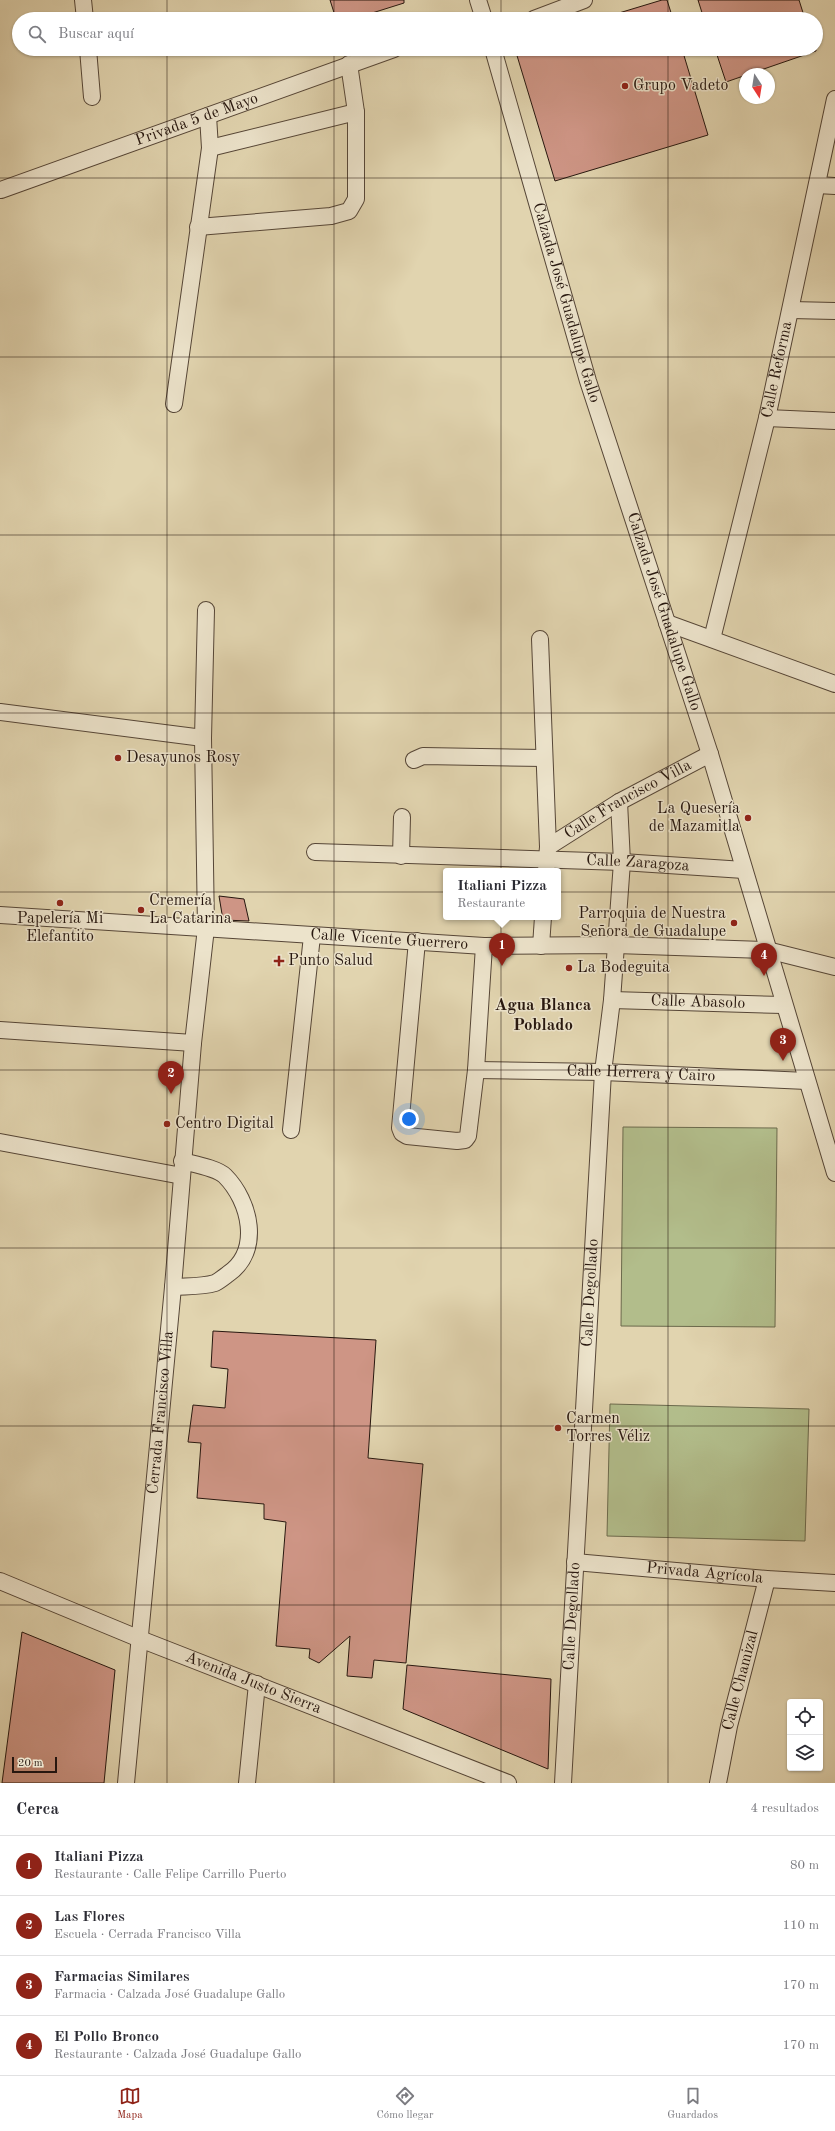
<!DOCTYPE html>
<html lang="es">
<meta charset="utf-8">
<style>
body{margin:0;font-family:"Old Standard TT",serif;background:#f7f7f7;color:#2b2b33}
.controls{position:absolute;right:12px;bottom:12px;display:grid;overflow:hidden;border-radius:4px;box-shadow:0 1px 3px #0004}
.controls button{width:36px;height:36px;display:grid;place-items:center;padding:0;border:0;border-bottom:1px solid #e1e1e2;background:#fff;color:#2b2b33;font:20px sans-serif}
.compass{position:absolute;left:739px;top:68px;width:36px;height:36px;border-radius:50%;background:#fff;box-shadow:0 1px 3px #0004;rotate:168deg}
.scale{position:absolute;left:12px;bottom:10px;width:45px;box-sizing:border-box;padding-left:4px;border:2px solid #27170f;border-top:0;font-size:11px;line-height:14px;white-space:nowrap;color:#27170f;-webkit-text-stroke:3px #ece3cb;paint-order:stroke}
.you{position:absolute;left:409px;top:1119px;width:14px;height:14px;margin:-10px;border:3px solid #fff;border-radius:50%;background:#1a73e8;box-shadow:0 0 0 6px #1a73e833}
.badge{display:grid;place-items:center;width:26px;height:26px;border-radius:50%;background:#8f2418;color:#fff;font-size:13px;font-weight:700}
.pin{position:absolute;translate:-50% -33px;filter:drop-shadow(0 1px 2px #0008)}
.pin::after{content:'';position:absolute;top:21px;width:14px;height:12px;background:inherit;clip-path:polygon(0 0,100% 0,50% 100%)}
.popup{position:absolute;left:443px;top:868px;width:118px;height:52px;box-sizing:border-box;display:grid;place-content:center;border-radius:4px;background:#fff;filter:drop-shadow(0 1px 3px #0005);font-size:13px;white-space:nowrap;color:#7c7c81}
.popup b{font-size:15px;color:#2b2b33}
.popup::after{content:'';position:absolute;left:50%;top:100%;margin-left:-8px;border:8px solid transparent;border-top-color:#fff}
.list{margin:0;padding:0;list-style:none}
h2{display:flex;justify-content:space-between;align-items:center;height:52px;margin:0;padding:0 16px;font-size:17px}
h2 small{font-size:13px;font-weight:400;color:#7c7c81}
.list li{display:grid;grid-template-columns:26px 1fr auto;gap:12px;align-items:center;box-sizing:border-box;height:60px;padding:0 16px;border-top:1px solid #e1e1e2}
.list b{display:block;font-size:15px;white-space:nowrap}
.list p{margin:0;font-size:13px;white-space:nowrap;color:#7c7c81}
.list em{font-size:13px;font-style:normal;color:#7c7c81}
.icon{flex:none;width:22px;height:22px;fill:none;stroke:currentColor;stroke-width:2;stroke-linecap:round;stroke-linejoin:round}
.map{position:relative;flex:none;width:835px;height:1783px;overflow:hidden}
.search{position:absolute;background:#fff;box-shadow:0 1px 3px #0004;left:12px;right:12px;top:12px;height:44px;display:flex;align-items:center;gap:10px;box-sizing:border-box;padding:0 14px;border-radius:22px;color:#7c7c81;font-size:15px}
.sheet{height:292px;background:#fff}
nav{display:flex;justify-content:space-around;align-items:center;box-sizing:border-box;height:56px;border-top:1px solid #e1e1e2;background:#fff;font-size:11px;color:#7c7c81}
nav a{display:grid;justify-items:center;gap:2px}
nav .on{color:#8f2418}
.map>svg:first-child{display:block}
.green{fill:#b2bd8b;stroke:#6c6a4d}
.building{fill:#ce9585;stroke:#27170f}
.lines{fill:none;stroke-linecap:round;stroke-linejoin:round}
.minor-casing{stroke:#564637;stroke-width:18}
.minor{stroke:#ece3cb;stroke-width:16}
.grid{fill:none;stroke:#27170f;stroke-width:1;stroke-opacity:0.55}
.poi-dot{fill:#8f2418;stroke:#ece3cb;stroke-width:1.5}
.labels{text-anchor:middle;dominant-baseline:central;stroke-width:3;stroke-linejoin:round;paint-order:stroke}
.poi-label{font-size:16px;fill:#27170f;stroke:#ece3cb;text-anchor:start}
.street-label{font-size:16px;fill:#27170f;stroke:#ece3cb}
.neighbourhood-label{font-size:17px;font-weight:bold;fill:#27170f;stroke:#ece3cb}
</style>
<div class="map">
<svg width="835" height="1783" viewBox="0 0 835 1783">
<rect width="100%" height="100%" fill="#e1d4af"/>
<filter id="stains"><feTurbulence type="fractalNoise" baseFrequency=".005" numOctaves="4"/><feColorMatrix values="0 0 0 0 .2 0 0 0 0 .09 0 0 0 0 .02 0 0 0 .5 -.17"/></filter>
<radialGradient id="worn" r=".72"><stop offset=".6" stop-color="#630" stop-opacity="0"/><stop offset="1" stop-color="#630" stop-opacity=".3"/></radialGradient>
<g class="green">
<polygon points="623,1127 777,1128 775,1327 621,1326"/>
<polygon points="610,1404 809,1409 805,1541 607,1536"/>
</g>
<g class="building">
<polygon points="330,0 404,0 404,3 353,19 336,19"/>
<polygon points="662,0 667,0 673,19 609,19 609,16"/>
<polygon points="698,0 799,0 805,19 704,19"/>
<polygon points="515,49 682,49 708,135 555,181"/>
<polygon points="715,49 816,49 816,51 726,82"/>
<polygon points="219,896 244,899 249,921 223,920"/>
<polygon points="213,1331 376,1340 368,1458 423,1464 406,1663 374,1660 372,1678 347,1676 350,1636 319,1663 309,1658 310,1649 276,1646 286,1522 264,1519 264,1504 197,1498 201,1443 188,1442 193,1405 225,1408 228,1369 211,1367"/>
<polygon points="22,1632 115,1670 104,1783 2,1783"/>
<polygon points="407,1665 551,1679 548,1769 403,1709"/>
</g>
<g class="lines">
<g class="minor-casing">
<g id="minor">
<polyline points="83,0 85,19"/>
<polyline points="478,0 484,19"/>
<polyline points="534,19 584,0"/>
<polyline points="88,49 92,97"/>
<path id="s1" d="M493,49L588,381L710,754L835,1173"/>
<polyline points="210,148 356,112"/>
<polyline points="817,185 835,186"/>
<path id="s2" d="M1,190L394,49"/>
<polyline points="198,227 331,216 349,211 356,199 356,112 349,64"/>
<polyline points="791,310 835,311"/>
<polyline points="174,404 210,148 208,116"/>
<polyline points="767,418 835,421"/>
<polyline points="667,623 835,684"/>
<polyline points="540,639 548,847 546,871"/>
<path id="s3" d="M712,639L767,418L835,99"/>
<polyline points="0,712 203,738"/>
<polyline points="414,760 423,756 544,758"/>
<path id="s4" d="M548,847L619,802L710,754"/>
<path id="s5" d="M315,852L622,862L744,870"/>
<polyline points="401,856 402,817"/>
<path id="s6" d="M0,915L484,946L616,945L767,950L835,967"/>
<polyline points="417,941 400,1128 402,1133 407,1136 457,1141 465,1140 468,1136 476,1070 484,946"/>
<polyline points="541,946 543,917"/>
<path id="s7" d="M612,1000L783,1005"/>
<polyline points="0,1030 193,1043"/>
<path id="s8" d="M476,1070L603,1072L807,1081"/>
<polyline points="291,1130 312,936"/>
<polyline points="0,1142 182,1176"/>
<path d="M173,1287C186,1286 202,1287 215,1283C219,1281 224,1277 228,1274C262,1251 250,1201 225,1176C217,1168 193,1164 182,1161"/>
<path id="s9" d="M575,1562L767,1579L835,1583"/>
<path id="s10" d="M0,1581L140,1639L508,1783"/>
<path id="s11" d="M126,1783L173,1287L193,1043L206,928L203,738L206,610"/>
<polyline points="247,1783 257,1684"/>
<path id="s12" d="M563,1783L603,1072L612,1000L622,862L619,802"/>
<path id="s13" d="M718,1783L729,1726L767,1579"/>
</g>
</g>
<use href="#minor" class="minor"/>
</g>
<path class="grid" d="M167,0V19M334,0V19M501,0V19M668,0V19M167,49V1783M334,49V1783M501,49V1783M668,49V1783M0,178H835M0,357H835M0,535H835M0,713H835M0,892H835M0,1070H835M0,1248H835M0,1426H835M0,1605H835"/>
<g class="poi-dot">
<circle cx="625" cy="86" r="4"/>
<circle cx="118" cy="758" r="4"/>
<circle cx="748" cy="818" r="4"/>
<circle cx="60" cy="903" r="4"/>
<circle cx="141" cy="910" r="4"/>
<circle cx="734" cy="923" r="4"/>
<path d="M277 955h4v4h4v4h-4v4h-4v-4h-4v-4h4z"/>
<circle cx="569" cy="968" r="4"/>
<circle cx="167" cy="1124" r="4"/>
<circle cx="558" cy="1428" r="4"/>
</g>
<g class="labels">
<g class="poi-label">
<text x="633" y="86">Grupo Vadeto</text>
<text x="126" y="758">Desayunos Rosy</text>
<text x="740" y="809" text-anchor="end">La Quesería<tspan x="740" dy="18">de Mazamitla</tspan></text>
<text x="149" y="901">Cremería<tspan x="149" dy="18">La Catarina</tspan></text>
<text x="726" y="914" text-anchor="end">Parroquia de Nuestra<tspan x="726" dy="18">Señora de Guadalupe</tspan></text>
<text x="60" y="919" text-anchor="middle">Papelería Mi<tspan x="60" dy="18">Elefantito</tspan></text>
<text x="288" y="961">Punto Salud</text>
<text x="577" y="968">La Bodeguita</text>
<text x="175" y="1124">Centro Digital</text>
<text x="566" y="1419">Carmen<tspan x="566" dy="18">Torres Véliz</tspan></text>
</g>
<g class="street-label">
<text stroke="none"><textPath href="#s2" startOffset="208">Privada 5 de Mayo</textPath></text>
<text stroke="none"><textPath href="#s1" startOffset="264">Calzada José Guadalupe Gallo</textPath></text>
<text stroke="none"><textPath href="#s3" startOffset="277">Calle Reforma</textPath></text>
<text stroke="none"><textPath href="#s1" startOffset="588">Calzada José Guadalupe Gallo</textPath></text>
<text stroke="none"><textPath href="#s4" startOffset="93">Calle Francisco Villa</textPath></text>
<text stroke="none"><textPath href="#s5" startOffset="323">Calle Zaragoza</textPath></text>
<text stroke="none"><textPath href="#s6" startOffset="390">Calle Vicente Guerrero</textPath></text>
<text stroke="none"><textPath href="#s7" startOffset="86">Calle Abasolo</textPath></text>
<text stroke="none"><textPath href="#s8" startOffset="165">Calle Herrera y Cairo</textPath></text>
<text stroke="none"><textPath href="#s12" startOffset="491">Calle Degollado</textPath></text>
<text stroke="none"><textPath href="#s11" startOffset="372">Cerrada Francisco Villa</textPath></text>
<text stroke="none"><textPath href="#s9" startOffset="130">Privada Agrícola</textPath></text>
<text stroke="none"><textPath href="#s12" startOffset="167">Calle Degollado</textPath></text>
<text stroke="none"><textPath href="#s13" startOffset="105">Calle Chamizal</textPath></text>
<text stroke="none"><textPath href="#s10" startOffset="273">Avenida Justo Sierra</textPath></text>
</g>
<g class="neighbourhood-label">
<text x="543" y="1005">Agua Blanca<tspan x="543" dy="20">Poblado</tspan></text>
</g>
</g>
<rect width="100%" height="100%" filter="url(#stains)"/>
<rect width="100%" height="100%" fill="url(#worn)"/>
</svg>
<div class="controls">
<button><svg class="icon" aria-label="locate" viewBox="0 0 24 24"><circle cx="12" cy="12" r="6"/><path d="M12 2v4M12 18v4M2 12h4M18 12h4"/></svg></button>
<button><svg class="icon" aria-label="layers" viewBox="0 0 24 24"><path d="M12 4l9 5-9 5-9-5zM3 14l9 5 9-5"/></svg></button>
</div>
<svg class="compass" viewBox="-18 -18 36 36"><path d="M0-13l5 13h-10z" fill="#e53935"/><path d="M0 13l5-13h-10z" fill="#7c7c81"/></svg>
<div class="scale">20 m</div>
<div class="you"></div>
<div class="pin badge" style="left:502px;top:966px">1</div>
<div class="popup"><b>Italiani Pizza</b>Restaurante</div>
<div class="pin badge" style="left:171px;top:1094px">2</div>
<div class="pin badge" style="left:783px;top:1061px">3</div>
<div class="pin badge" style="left:764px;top:976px">4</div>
<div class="search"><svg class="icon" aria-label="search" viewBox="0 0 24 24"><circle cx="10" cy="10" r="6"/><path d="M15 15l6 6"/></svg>Buscar aquí</div>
</div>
<section class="sheet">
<h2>Cerca<small>4 resultados</small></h2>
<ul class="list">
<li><span class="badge">1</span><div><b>Italiani Pizza</b><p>Restaurante · Calle Felipe Carrillo Puerto</p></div><em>80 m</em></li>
<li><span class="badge">2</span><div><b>Las Flores</b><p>Escuela · Cerrada Francisco Villa</p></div><em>110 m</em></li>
<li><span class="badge">3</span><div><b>Farmacias Similares</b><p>Farmacia · Calzada José Guadalupe Gallo</p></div><em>170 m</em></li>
<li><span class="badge">4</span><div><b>El Pollo Bronco</b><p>Restaurante · Calzada José Guadalupe Gallo</p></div><em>170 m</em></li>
</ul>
</section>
<nav>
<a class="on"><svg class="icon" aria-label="map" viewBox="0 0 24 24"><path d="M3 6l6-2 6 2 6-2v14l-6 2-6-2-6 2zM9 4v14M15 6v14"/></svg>Mapa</a>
<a><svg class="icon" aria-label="directions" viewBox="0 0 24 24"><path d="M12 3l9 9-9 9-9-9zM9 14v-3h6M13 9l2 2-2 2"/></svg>Cómo llegar</a>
<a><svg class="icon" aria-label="saved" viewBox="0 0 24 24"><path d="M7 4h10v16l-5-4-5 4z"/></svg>Guardados</a>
</nav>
